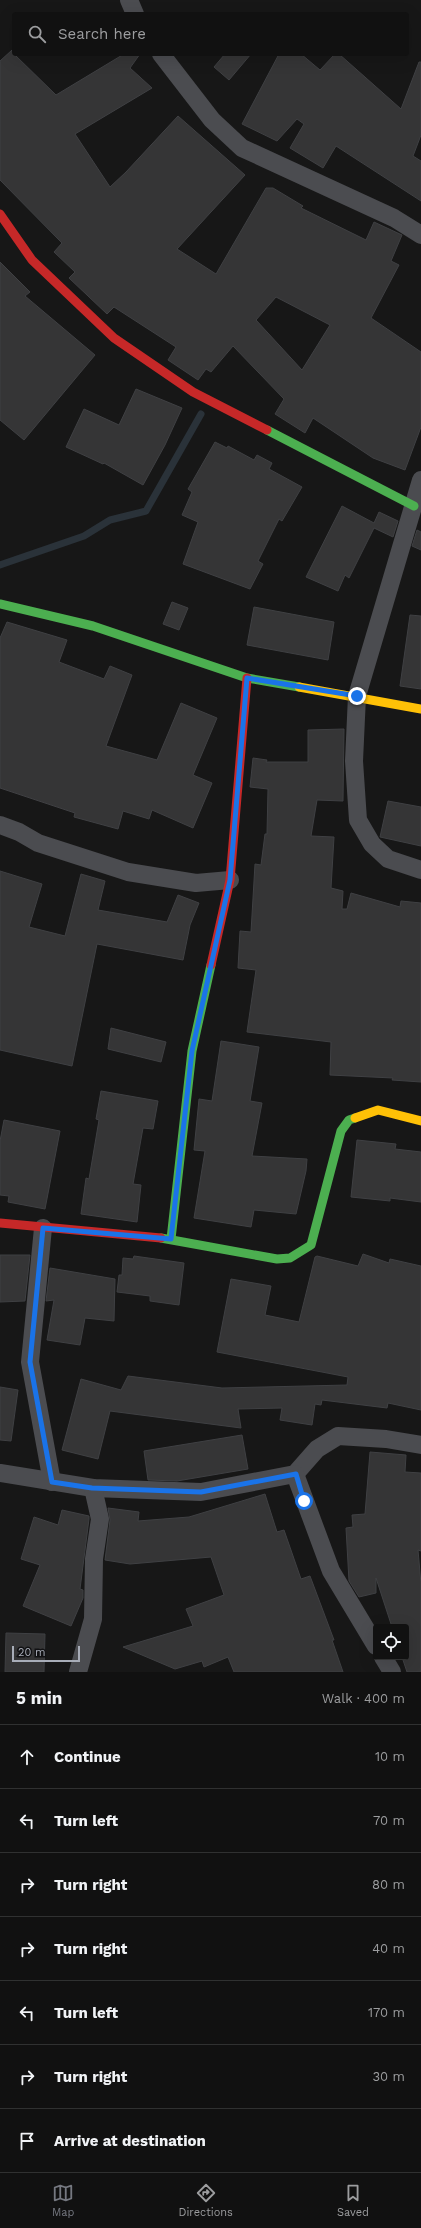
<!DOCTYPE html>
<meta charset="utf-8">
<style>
body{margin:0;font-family:"Work Sans",sans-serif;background:#1a1a1a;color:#f1f3f6}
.controls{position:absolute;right:12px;bottom:12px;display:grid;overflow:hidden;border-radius:4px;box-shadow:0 4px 16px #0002}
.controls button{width:36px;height:36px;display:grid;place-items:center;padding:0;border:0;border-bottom:1px solid #303131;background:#111;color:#f1f3f6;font:20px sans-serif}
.scale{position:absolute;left:12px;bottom:10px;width:68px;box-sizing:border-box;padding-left:4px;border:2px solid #a8adb8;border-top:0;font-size:11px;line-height:14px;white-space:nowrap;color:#a8adb8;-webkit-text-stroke:3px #111113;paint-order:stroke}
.stop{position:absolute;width:12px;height:12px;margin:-9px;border:3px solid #1a73e8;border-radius:50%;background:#fff}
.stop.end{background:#1a73e8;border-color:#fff;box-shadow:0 1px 4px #0008}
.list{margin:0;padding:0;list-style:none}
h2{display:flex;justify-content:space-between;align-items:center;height:52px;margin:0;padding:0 16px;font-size:17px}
h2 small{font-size:13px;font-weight:400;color:#9c9d9f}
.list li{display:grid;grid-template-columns:26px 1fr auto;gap:12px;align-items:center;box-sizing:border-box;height:64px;padding:0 16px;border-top:1px solid #303131}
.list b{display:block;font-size:15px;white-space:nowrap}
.list em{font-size:13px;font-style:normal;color:#9c9d9f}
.icon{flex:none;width:22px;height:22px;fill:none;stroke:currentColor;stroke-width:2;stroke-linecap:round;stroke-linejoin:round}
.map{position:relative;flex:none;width:421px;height:1672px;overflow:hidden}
.search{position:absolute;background:#111;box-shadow:0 4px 16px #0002;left:12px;right:12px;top:12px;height:44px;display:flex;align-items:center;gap:10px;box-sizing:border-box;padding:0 14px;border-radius:4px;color:#9c9d9f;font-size:15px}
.sheet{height:500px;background:#111}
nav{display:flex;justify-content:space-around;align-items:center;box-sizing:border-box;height:56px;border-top:1px solid #303131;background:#111;font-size:11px;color:#9c9d9f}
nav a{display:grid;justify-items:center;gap:2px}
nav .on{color:#757880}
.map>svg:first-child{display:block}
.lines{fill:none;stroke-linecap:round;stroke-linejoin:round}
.stream{stroke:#2a3239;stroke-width:7}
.building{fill:#353536;stroke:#3f4043;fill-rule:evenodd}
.street{stroke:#4b4c50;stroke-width:18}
.fast{stroke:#4caf50;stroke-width:9}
.slow{stroke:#ffc107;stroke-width:9}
.jam{stroke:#c62828;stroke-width:9}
.route{stroke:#1a73e8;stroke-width:5}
</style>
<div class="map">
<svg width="421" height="1672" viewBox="0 0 421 1672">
<rect width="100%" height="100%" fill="#171717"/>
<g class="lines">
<polyline class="stream" points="0,565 84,536 110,520 146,511 201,414"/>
</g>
<g class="building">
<path d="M12,50L14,54L56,95L124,54H140L130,68L152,88L75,134L110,187L126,172L178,116L245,175L177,249L216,274L266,188H273L303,206L301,208L366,240L374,222L402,235L391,261L399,265L371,318L421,352V427L405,470L373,458L313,418L305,433L275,414L284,399L233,346L211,372L206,369L198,380L168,360L176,347L114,307L107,314L69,278L75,272L54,252L62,243L0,180V61ZM276,297L330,325L302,370L256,320Z"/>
<polygon points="225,54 251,54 229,80 214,67"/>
<polygon points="279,54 301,54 320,70 335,54 339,54 401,109 419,62 421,62 421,135 413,156 421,161 421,201 336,146 323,168 290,148 304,124 297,119 277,141 242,124"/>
<polygon points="0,262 30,292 25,296 95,355 24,440 0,420"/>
<polygon points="136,389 182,408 165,445 143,485 104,463 103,464 66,447 84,409 119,425"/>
<polygon points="215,442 227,448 228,446 254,460 257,455 272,463 269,469 302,487 282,521 279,519 258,561 263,564 250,589 183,564 198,522 182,515 192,492 188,489"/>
<polygon points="342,506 374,523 379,512 398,521 393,537 374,528 349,578 345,575 338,591 306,577"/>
<polygon points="417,530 421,532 421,550 412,546"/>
<polygon points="172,602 188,608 179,630 163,624"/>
<polygon points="254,607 334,622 328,660 247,645"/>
<polygon points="410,615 421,616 421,689 400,686"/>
<polygon points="7,622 67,640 59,662 104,679 110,666 132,675 106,746 157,760 181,703 217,718 193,775 212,783 193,828 152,810 149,819 123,811 118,829 74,817 75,813 0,788 0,638"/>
<polygon points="344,729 343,801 317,800 311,836 334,837 331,888 343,891 342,909 347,909 351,893 400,907 401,901 421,903 421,1082 392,1080 393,1078 330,1075 331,1042 247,1032 256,970 238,968 240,931 251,932 255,864 261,865 265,834 267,834 268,789 250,787 253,758 267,760 266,762 308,762 308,730"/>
<polygon points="388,801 421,807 421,846 380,837"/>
<polygon points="0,871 42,884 29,927 65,936 81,874 105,881 98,910 167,922 178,895 199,903 190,925 183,960 97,944 72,1066 0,1050"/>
<polygon points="111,1028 166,1042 161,1062 108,1049"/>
<polygon points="221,1041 259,1047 250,1101 262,1103 252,1156 307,1159 306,1171 296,1214 254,1210 251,1227 194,1218 205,1151 194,1150 199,1099 212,1101"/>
<polygon points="101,1091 158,1101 153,1129 143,1128 133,1184 141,1185 137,1222 81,1214 86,1178 89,1179 99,1120 96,1119"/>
<polygon points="4,1120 60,1131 45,1209 8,1202 9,1196 0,1195 0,1141"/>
<polygon points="357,1140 396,1144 395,1149 421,1152 421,1202 390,1198 390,1201 351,1197"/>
<polygon points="363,1254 389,1263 390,1259 421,1266 421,1410 388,1403 387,1408 322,1400 321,1405 315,1404 312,1425 280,1420 282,1408 238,1409 241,1428 110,1411 98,1459 62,1450 81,1379 121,1390 128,1376 222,1388 347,1385 348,1377 217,1352 231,1279 271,1286 265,1315 299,1322 315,1257 317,1256 358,1266"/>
<polygon points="0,1255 30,1255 25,1301 0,1302"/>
<polygon points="134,1256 184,1263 179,1305 150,1301 150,1296 117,1292 119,1275 122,1275 123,1258 133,1259"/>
<polygon points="50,1268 115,1279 114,1321 85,1318 80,1345 47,1340 54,1300 46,1301"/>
<polygon points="0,1387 18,1390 11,1441 0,1440"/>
<polygon points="242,1435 248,1469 177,1481 148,1480 144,1451"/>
<polygon points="370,1452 406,1455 405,1472 421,1473 421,1551 418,1550 421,1584 421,1672 407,1672 402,1657 406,1657 406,1627 392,1627 376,1578 376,1593 359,1597 349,1581 346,1528 353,1527 352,1515 365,1514"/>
<polygon points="265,1494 277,1532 284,1530 301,1579 310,1576 334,1640 332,1640 343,1672 234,1672 228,1657 204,1667 202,1661 175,1669 123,1647 193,1626 186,1609 224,1595 211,1557 130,1564 105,1560 110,1520 108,1508 139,1512 138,1521 189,1517"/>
<polygon points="62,1510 89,1516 89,1519 80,1589 83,1590 83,1598 71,1626 23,1606 40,1565 21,1559 34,1517 58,1525"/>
<polygon points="6,1633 45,1634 44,1672 5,1672"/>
</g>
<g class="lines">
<g class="street">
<polyline points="129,0 135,14"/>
<polyline points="161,54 212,120 242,148 394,218 421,235"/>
<polyline points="421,480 357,696 354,761 358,820 372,844 388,859 421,870"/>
<polyline points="0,825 19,832 38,843 128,872 196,883 230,880"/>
<polyline points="43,1228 30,1362 52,1482"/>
<polyline points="0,1473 93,1488 201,1492 295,1474 317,1449 338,1436 386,1439 421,1445"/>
<polyline points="295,1474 331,1571 376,1646"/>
<polyline points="383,1657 392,1672"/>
<polyline points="78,1672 93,1619 94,1559 100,1519 93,1488"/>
</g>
<g class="fast">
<polyline points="267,430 414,506"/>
<polyline points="0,604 93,626 247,678 299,687"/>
<polyline points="161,1238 277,1259 290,1258 311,1245 341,1131 349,1120 355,1118"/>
<polyline points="171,1239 192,1051 211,965"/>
</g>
<g class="slow">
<polyline points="299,687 421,709"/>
<polyline points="355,1118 378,1110 421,1121"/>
</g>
<g class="jam">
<polyline points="0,214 32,260 114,338 193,392 267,430"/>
<polyline points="211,965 230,880 247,678"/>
<polyline points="0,1223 161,1238"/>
</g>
</g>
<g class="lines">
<polyline class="route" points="304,1501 296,1474 201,1492 92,1488 52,1482 30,1362 43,1228 171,1239 192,1051 230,880 247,678 357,696"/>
</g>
</svg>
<div class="controls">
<button><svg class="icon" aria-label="locate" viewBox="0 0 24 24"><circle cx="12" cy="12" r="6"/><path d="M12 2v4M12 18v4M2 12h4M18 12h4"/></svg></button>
</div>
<div class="scale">20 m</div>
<div class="stop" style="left:304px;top:1501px"></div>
<div class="stop end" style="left:357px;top:696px"></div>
<div class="search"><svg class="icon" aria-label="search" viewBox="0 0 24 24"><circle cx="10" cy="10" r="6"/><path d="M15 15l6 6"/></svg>Search here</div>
</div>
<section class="sheet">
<h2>5 min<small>Walk · 400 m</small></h2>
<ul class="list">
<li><svg class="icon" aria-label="ahead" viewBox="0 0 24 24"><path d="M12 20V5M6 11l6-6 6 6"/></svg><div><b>Continue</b></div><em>10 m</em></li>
<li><svg class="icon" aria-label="left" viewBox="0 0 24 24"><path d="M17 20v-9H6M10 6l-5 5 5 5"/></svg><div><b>Turn left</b></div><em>70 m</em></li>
<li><svg class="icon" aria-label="right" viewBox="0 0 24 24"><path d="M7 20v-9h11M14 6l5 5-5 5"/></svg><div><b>Turn right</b></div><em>80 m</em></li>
<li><svg class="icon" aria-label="right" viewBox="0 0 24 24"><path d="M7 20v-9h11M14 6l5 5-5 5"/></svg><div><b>Turn right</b></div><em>40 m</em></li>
<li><svg class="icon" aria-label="left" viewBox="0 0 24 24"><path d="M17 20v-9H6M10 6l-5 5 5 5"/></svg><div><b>Turn left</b></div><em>170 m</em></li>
<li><svg class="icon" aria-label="right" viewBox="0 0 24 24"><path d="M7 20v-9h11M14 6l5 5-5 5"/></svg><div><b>Turn right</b></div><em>30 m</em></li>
<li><svg class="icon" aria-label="arrive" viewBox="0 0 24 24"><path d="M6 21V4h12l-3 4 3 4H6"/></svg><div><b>Arrive at destination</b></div></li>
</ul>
</section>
<nav>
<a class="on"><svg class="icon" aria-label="map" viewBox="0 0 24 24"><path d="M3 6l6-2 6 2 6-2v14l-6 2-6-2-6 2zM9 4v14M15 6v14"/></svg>Map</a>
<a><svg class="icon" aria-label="directions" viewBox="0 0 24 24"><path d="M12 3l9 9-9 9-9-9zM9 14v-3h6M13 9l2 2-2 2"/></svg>Directions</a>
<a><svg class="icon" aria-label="saved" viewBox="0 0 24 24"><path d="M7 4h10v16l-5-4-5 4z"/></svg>Saved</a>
</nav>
